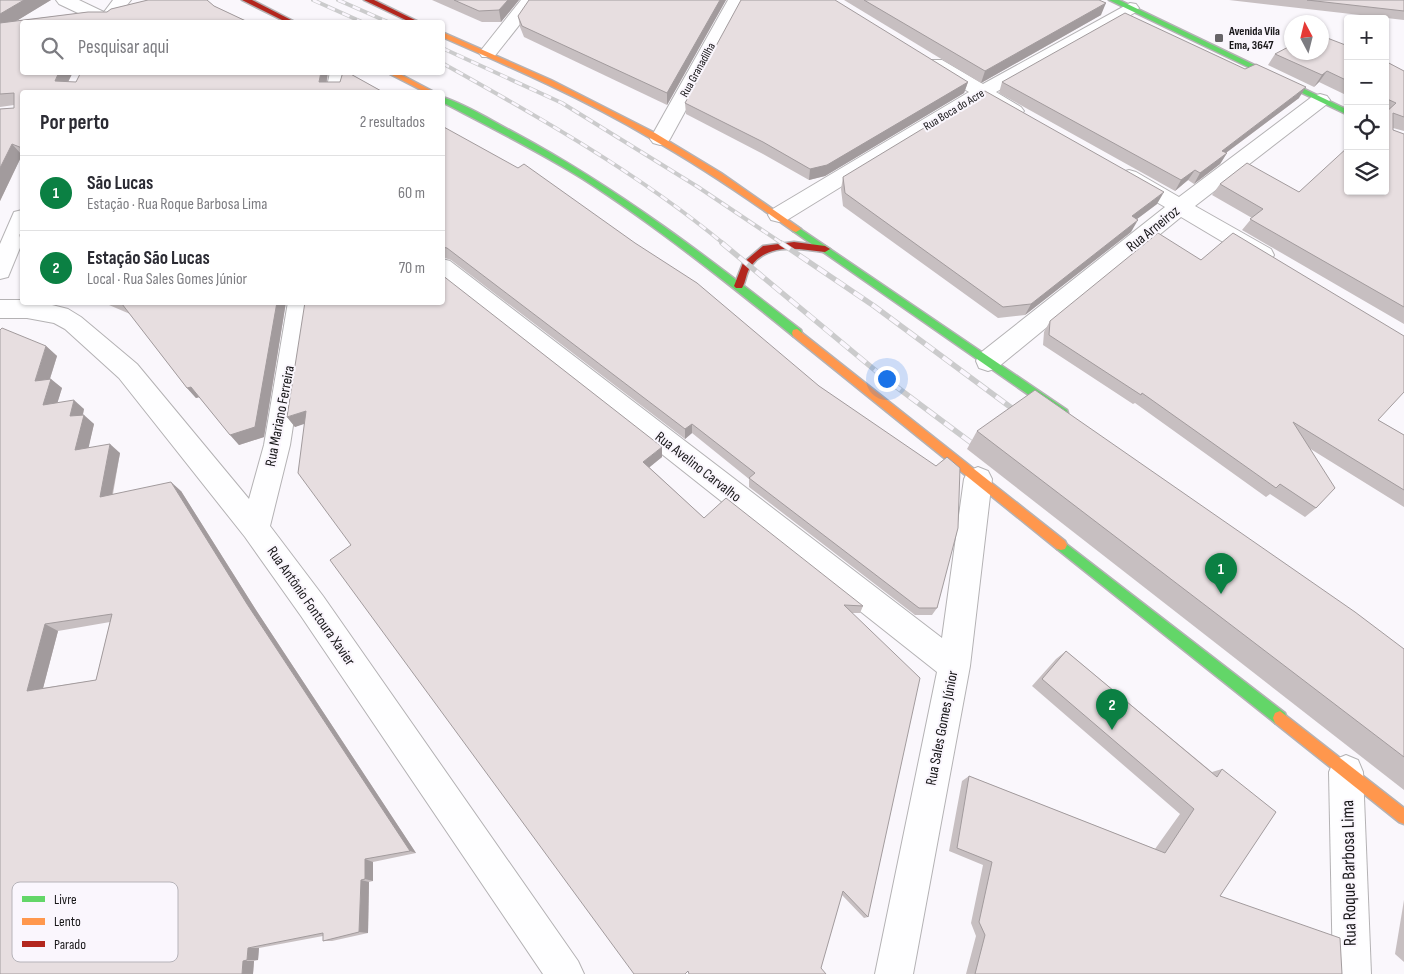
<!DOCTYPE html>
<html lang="pt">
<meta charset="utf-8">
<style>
body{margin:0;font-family:"Sofia Sans Condensed",sans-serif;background:#f7f7f7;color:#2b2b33}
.controls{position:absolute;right:15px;top:15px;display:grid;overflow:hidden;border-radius:5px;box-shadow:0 1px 4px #0004}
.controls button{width:45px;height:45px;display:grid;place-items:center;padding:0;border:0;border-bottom:1px solid #e1e1e2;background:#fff;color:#2b2b33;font:25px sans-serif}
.compass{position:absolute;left:1284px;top:15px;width:45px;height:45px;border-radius:50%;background:#fff;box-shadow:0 1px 4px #0004;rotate:353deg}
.you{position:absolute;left:886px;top:378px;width:18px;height:18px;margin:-12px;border:4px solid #fff;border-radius:50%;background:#1a73e8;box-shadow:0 0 0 8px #1a73e833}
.badge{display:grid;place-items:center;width:32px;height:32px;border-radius:50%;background:#0b8043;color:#fff;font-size:16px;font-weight:700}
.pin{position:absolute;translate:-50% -41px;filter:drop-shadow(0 1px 2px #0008)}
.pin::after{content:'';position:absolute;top:26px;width:18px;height:15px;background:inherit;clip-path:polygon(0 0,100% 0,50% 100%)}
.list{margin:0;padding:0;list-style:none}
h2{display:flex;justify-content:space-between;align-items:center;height:65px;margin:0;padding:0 20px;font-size:21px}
h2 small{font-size:16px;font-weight:400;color:#7c7c81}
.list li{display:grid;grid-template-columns:32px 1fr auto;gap:15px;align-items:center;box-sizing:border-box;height:75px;padding:0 20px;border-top:1px solid #e1e1e2}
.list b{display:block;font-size:19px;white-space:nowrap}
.list p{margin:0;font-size:16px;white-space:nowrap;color:#7c7c81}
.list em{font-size:16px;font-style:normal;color:#7c7c81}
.icon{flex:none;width:28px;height:28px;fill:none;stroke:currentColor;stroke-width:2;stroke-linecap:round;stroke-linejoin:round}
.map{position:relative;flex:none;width:1404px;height:974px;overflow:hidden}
.search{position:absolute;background:#fff;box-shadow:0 1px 4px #0004;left:20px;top:20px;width:425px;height:55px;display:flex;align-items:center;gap:12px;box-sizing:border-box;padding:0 18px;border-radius:5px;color:#7c7c81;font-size:19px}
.panel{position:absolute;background:#fff;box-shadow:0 1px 4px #0004;left:20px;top:90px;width:425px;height:215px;border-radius:5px}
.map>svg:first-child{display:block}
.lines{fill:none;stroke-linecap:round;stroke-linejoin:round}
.street-casing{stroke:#b4b2b4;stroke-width:2}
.fast-casing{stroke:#b4b2b4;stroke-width:3}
.slow-casing{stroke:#b4b2b4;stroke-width:3}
.jam-casing{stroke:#b4b2b4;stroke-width:3}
.street{fill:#fefeff;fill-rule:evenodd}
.fast{fill:#63d668;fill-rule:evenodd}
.slow{fill:#ff974d;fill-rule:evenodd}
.jam{fill:#b3261e;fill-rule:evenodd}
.rail-far1-casing{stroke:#cbcbcc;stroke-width:4}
.rail-casing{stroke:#cbcbcc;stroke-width:5.5}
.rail-far1{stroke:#faf6fd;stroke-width:2.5;stroke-dasharray:8;stroke-linecap:butt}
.rail{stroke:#faf6fd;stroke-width:4;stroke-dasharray:11;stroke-linecap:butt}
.wall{fill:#c7bfc1;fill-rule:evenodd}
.shaded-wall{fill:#a29b9d}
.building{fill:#e7dee0;stroke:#a29b9d;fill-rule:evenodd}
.poi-dot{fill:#676568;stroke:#faf6fd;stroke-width:2}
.labels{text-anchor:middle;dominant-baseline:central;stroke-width:4;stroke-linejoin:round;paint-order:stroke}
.far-poi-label{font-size:12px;font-weight:bold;fill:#181719;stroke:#faf6fd;text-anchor:start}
.far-street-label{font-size:12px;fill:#181719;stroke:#faf6fd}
.street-label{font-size:15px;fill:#181719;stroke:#faf6fd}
.near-street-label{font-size:18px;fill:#181719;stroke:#faf6fd}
.key{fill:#faf6fd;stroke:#b6b3b9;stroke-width:1}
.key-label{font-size:14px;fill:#181719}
</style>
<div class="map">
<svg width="1404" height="974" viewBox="0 0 1404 974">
<rect width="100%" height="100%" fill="#faf7fc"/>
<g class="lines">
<g class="street-casing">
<g id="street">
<polygon points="56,0 79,0 104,12 113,0 131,0 114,22 97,22 59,4"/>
<polygon points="521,0 539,0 494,57 482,57 479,53 482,49"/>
<polygon points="728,0 746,0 670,139 667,143 660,145 653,143 650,139"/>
<polygon points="1130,3 1136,4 1139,8 1136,12 996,92 1021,107 1024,111 1021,115 1007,115 982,100 787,220 779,222 771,220 768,215 771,210 969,92 928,68 926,64 928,60 942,60 983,84"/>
<polygon points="330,72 348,72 344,92 326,92"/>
<polygon points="1320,94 1327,96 1330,100 1327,104 1195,206 1271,249 1274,255 1271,261 1263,263 1255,261 1181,217 997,368 988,371 979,368 976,361 979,354 1165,207 1122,182 1119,177 1122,172 1129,170 1136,172 1179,197 1313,96"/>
<polygon points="22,210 22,243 8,277 0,279 0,244 14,212"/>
<polygon points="442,259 450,261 942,638 964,479 968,471 978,467 988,471 992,479 970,666 913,974 875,974 937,672 442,280"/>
<polygon points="0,300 22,300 22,302 40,302 68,309 81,317 137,364 249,499 264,445 288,302 312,302 290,445 270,526 323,596 578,961 584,974 543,974 301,616 245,537 119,378 65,329 54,323 27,318 0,318"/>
<polygon points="1346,755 1358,760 1363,772 1371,974 1333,974 1329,772 1334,760"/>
</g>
</g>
<g class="fast-casing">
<g id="fast">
<polygon points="1109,0 1119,0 1348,110 1348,115"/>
<path d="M442,97C468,105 493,122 517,134C619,189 710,259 801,330L802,333L801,336H793C725,281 656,226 583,179C538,151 490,127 442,102Z"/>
<polygon points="796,226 1067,410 1068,413 1067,416 1059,416 793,231 791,229"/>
<polygon points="1061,540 1285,713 1287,718 1285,723 1280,725 1275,723 1057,549 1055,545 1057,541"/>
</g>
</g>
<g class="slow-casing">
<g id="slow">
<path d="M442,32L551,80L655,133L721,173L801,229L796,232L793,231C747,198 700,166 650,138C584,99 513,68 442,37Z"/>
<polygon points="386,72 396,72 434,92 425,92"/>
<polygon points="797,329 1065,541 1067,545 1065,549 1061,550 1057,549 793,336 792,333 793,330"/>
<polygon points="1280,711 1404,808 1404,824 1399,822 1275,723 1273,718 1275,713"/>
</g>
</g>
<g class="jam-casing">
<g id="jam">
<polygon points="242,0 252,0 295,22 286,22"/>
<polygon points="364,0 374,0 419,22 410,22"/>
<path d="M794,242L825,246L830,249L825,252C799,249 769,242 751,266C746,272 746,282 742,288H736L734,286L743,263L763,246Z"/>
</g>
</g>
<use href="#street" class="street"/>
<use href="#fast" class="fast"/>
<use href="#slow" class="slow"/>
<use href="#jam" class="jam"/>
<g class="rail-far1-casing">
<g id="rail-far1">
<polyline points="313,0 362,22"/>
<polyline points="338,0 388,22"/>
<polyline points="442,48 562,103 698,187 783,244"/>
<path d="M442,63C539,117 638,173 724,244"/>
</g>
</g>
<g class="rail-casing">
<g id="rail">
<polyline points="722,243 882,376 981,450"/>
<polyline points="781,243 874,306 1021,415"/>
</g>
</g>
<use href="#rail-far1" class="rail-far1"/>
<use href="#rail" class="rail"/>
</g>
<g class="wall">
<polygon points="0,0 51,0 16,21 88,12 107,12 111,9 148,0 207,0 214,6 248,22 22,22 22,72 73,72 68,82 76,82 81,72 328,72 327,82 340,82 343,72 347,72 383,92 22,92 22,156 22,155 0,201 0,109 14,108 14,105 0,107"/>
<polygon points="432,0 519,0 501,22 482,22"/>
<polygon points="726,0 667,105 524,37 520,27 518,16"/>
<polygon points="844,0 1099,0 1101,15 981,83"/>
<polygon points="1229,0 1404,0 1404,20"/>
<polygon points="1348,46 1348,96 1319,82 1314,87 1268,65 1275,54"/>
<polygon points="1385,61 1404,71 1404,131 1393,128 1393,130 1404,134 1404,324 1242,230 1252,218 1212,195 1220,184 1299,192 1385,191"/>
<polygon points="968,82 964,93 825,176 809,180 763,154 686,114 685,103"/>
<polygon points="1002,82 1299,98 1226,153 1227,153 1220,164 1194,184 1188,180 1175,191 999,93"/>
<polygon points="442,126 937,608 932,615 915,615 749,487 749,479 692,433 685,439 451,260 442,257"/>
<polygon points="843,177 1157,204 1137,219 1131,232 1025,315 998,318 843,206 841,189"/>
<polygon points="102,302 286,302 264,437 239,445 199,397 196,398 187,388 130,314"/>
<polygon points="1050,321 1378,420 1404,435 1404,507 1309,448 1316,508 1305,517 1270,494 1266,497 1135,403 1133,404 1043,345 1044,332"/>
<path d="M46,346L57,356L50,379L62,388L57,403L84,409L83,415L94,424L88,448L120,453L113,494L181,491L256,610L416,853L373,862V881L369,882L368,933L332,941H323V936L259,948L258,960L254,961L253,974H0ZM110,622L96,680L43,688L58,631Z"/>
<polygon points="287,417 662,457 649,467 704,518 863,606 860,613 852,613 868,917 864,918 842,895 351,545 304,423 295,427"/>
<polygon points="977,431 1404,649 1404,790 967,449"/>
<polygon points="1066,651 1212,772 1222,769 1220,896 1342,974 966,974 976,936 971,923 983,865 949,851 962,781 969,776 1155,849 1180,814 1032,686 1056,659"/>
<polygon points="1404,900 1404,962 1395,954"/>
</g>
<g class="shaded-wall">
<polygon points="24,0 51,0 0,31 0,14"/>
<polygon points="508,0 519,0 501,22 499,10"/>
<polygon points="720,0 726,0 667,105 667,93"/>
<polygon points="1106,3 1101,15 981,83 985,71"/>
<polygon points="1327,71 1319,82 1314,87 1322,75"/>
<polygon points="59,72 73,72 63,92 55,81"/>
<polygon points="321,72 328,72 325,92 319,82"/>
<polygon points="968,82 964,93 825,176 809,180 810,169"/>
<polygon points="1306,87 1299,98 1215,161 1222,151"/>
<polygon points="12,144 22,155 0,201 0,168"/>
<polygon points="1227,153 1220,164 1194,184 1200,173"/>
<polygon points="1195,170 1188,180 1175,191 1181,180"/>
<polygon points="1164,192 1157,204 1125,228 1132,216"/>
<polygon points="1138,220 1131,232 1025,315 1031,304"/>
<polygon points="277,302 286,302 264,437 239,445 230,435"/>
<polygon points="46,346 57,356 46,391 35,381"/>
<polygon points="51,379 62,388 54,414 43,405"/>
<polygon points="191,387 200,397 196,398 187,388"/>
<polygon points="74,400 84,409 80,426 70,416"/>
<polygon points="306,411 313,421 295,427 287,417"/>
<polygon points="84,415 94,424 86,459 75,450"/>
<polygon points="692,424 692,433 685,439 685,429"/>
<polygon points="110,444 120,453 110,505 100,497"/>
<polygon points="662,447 662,457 645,471 643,462"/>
<polygon points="171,482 181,491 256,610 416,853 410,851 247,604"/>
<polygon points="45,624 58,631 41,696 27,691"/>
<polygon points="365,859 373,862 373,881 365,879"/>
<polygon points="361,880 369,882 368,933 359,932"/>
<polygon points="248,948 259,948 258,960 247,960"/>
<polygon points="243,961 254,961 253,974 242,974"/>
</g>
<g class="building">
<polygon points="0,0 24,0 0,14"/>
<polygon points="148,0 207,0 214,6 248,22 22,22 22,72 59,72 55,81 76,82 81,72 321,72 319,82 340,82 343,72 347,72 383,92 22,92 22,148 12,144 0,168 0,109 14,108 14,93 0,94 0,23 88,12 107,12 111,9"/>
<polygon points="454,0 508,0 499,10 479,11"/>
<polygon points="529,0 720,0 667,93 522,26 518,16"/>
<polygon points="741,0 835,0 968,82 827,165 810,169 763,142 685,103"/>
<polygon points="864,0 1099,0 1106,3 985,71"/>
<polygon points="1307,0 1404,0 1404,11"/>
<polygon points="1125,13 1245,69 1256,64 1306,87 1222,151 1227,153 1200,173 1195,170 1181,180 1002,82"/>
<polygon points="1322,36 1348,46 1348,81 1327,71 1322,75 1275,54 1292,45 1292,52 1322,52"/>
<polygon points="1385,61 1404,71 1404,117 1393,113 1393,130 1404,134 1404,307 1250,219 1263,209 1220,184 1247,163 1299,192 1348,147 1348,191 1385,191 1385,113 1396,103 1385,98"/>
<polygon points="985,91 1164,192 1132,216 1138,220 1031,304 1003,307 845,193 843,177"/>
<polygon points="442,126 518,168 524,164 635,243 697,283 819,386 936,466 947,457 960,468 958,528 937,608 919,608 749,478 755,473 692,424 685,429 447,248 442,247"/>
<polygon points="22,229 22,246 20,235"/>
<polygon points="1158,233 1201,260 1233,233 1404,336 1404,392 1378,420 1404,435 1404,490 1293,422 1335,488 1316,508 1280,484 1276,488 1142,393 1141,395 1049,335 1050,321"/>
<polygon points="442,275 662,447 643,462 704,518 726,498 863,606 844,605 920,678 868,917 843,891 821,968 826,974 689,974 688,971 685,974 634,974 330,560 351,545 298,473 306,411 287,417 305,302 442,302"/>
<polygon points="119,302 277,302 255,427 230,435 191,387 187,388 122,304"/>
<path d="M2,328L46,346L35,381L51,379L43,405L74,400L70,416L84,415L75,450L110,444L100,497L171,482L247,604L410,851L365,859V879L361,880L359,932L323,941V933L248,948L247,960L243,961L242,974H0V330ZM112,614L96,680L27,691L45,624Z"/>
<polygon points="1035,390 1355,612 1404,649 1404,757 977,431"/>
<polygon points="1066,651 1217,777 1222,769 1276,812 1220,896 1340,938 1342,974 975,974 985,935 979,922 992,862 957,848 969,776 1165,853 1194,809 1042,679"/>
</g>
<rect class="poi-dot" x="1214" y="33" width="10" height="10" rx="2.5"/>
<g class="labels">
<g class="far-poi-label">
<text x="1229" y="31">Avenida Vila<tspan x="1229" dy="14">Ema, 3647</tspan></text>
</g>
<g class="far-street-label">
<text transform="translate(698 70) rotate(-61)">Rua Granadilha</text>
<text transform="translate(954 110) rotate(-31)">Rua Boca do Acre</text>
</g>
<g class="street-label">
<text transform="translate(1153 229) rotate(-39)">Rua Arneiroz</text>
<text transform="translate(280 416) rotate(-79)">Rua Mariano Ferreira</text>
<text transform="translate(698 467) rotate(38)">Rua Avelino Carvalho</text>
<text transform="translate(311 606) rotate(55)">Rua Antônio Fontoura Xavier</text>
<text transform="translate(942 728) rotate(-79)">Rua Sales Gomes Júnior</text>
</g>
<g class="near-street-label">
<text transform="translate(1349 873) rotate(-91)">Rua Roque Barbosa Lima</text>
</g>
</g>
<rect x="12" y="882" width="166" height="80" rx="8" class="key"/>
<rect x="22" y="896" width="23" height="6" fill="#63d668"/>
<rect x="22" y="918" width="23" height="7" fill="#ff974d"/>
<rect x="22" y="941" width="23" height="6" fill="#b3261e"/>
<g class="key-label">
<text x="54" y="904">Livre</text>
<text x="54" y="926">Lento</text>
<text x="54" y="949">Parado</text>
</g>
</svg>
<div class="controls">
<button>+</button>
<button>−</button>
<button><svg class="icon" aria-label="locate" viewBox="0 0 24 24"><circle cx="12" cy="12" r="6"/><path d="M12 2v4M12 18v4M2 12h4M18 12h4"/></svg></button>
<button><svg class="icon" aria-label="layers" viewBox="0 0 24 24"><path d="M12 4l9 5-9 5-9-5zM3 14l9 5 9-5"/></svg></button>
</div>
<svg class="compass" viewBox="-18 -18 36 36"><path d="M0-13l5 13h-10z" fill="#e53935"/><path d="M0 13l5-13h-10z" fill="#7c7c81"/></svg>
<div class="you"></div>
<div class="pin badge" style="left:1221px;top:594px">1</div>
<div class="pin badge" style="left:1112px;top:730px">2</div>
<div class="search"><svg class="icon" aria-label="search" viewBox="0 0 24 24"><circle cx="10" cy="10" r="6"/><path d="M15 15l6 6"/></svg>Pesquisar aqui</div>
<section class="panel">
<h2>Por perto<small>2 resultados</small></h2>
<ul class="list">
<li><span class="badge">1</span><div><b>São Lucas</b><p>Estação · Rua Roque Barbosa Lima</p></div><em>60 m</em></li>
<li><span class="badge">2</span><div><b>Estação São Lucas</b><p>Local · Rua Sales Gomes Júnior</p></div><em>70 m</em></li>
</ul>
</section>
</div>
